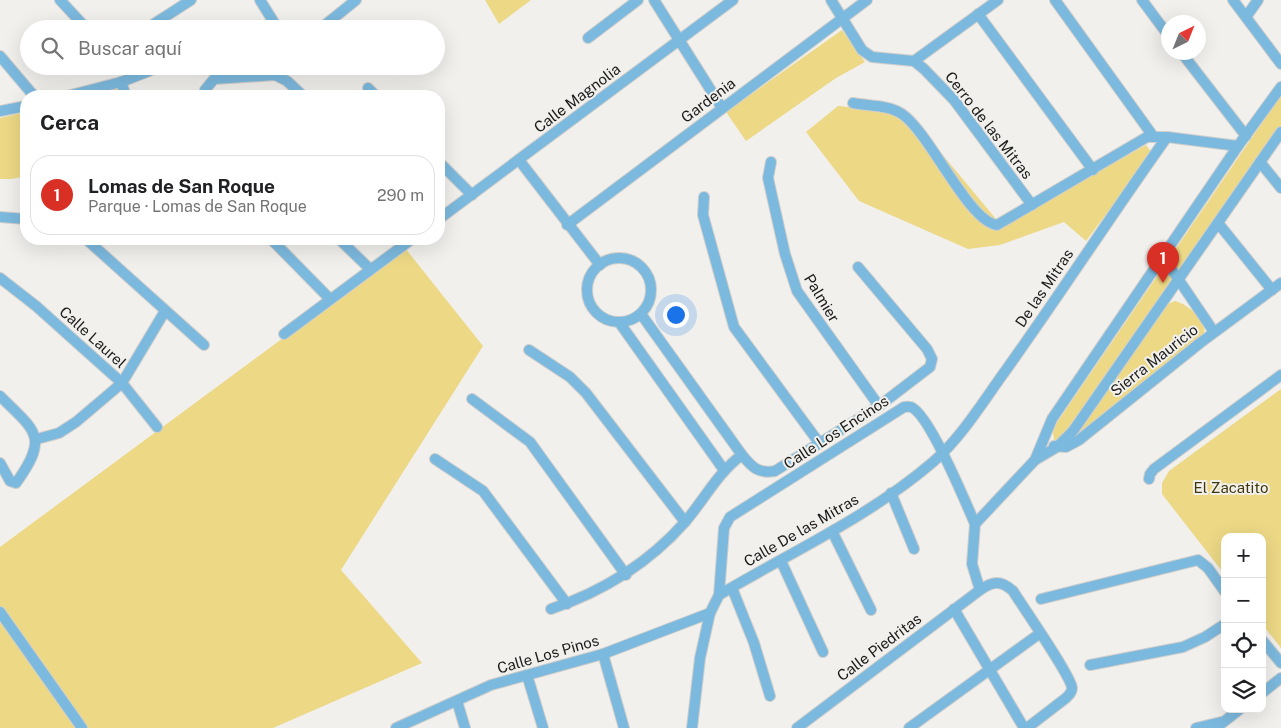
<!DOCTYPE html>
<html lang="es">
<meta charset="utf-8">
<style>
body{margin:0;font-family:"Public Sans",sans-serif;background:#f6f6f6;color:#202124}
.controls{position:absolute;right:15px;bottom:15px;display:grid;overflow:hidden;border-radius:10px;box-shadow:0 5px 20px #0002}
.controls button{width:45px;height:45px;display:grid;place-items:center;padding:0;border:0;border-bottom:1px solid #e0e0e0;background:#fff;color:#202124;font:25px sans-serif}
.compass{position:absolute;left:1161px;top:15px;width:45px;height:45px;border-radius:50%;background:#fff;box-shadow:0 5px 20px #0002;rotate:43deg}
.you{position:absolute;left:675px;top:314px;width:18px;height:18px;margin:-12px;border:4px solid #fff;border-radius:50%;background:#1a73e8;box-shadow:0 0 0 8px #1a73e833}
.badge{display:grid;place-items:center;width:32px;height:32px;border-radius:50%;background:#d93025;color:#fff;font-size:16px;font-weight:700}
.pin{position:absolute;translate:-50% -41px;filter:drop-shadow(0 1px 2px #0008)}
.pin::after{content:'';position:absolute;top:26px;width:18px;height:15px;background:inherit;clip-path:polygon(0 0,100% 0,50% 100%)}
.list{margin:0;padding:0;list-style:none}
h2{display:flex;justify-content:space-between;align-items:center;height:65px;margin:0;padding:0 20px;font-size:21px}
h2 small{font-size:16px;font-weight:400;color:#757577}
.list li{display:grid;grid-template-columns:32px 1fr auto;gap:15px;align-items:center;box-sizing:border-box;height:80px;margin:0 10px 10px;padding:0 10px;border:1px solid #e0e0e0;border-radius:20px}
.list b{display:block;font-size:19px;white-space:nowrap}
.list p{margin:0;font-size:16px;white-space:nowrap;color:#757577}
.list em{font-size:16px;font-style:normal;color:#757577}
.icon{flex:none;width:28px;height:28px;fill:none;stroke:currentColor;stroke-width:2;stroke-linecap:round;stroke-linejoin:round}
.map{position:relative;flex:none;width:1281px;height:728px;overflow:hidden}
.search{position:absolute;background:#fff;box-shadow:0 5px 20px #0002;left:20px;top:20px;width:425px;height:55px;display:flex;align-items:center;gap:12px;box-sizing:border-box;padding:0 18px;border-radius:28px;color:#757577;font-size:19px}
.panel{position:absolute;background:#fff;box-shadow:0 5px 20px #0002;left:20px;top:90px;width:425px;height:155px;border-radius:20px}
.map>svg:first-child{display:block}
.green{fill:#ecd885}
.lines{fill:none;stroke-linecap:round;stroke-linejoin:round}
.street-casing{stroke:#cfcecb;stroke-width:12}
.street{stroke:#7cb9de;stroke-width:10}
.labels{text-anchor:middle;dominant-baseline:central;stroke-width:4;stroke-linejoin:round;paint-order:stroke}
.street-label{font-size:15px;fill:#1b1b1a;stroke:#f1f0ed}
.park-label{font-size:15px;fill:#41370a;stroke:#f1f0ed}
</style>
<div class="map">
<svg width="1281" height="728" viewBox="0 0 1281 728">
<rect width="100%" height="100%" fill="#f1f0ed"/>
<g class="green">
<polygon points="485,0 531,0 499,24"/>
<polygon points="842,30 865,62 836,78 746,141 726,112"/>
<polygon points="119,87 123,96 85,96"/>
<polygon points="1281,95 1281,131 1062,438 1054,441 1053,432 1056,424"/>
<polygon points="838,106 907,112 1001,225 1146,145 1152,153 1086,241 1064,222 1000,245 968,249 859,201 806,132"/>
<polygon points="26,112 26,176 12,179 0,179 0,118"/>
<polygon points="405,248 483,346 341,570 422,663 273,728 0,728 0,547"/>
<path d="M1175,301C1187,304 1206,319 1204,333L1198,341L1066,443L1163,306Z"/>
<polygon points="1281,389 1281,648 1262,624 1262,537 1225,537 1225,575 1162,494 1162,483 1169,471"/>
</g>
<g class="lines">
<g class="street-casing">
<g id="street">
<polyline points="60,0 87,29"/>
<polyline points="260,0 278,29"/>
<polyline points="654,0 722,108"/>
<polyline points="831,0 862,50 872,57 914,61 924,69 954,100 1032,205"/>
<polyline points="1055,0 1153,136"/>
<polyline points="1142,0 1168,35"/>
<polyline points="1233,0 1281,64"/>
<polyline points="978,14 1093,170"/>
<polyline points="1246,17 1258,0"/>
<polyline points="146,29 191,0"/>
<polyline points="320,29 356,0"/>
<polyline points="588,38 638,0"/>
<polyline points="1181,52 1246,136"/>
<polyline points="0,56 34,96"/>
<polyline points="914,61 998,0"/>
<polyline points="121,82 126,96"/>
<polyline points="368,88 376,96"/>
<polyline points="67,96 121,82 162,66"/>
<polyline points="204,96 205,90 214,79 275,75 287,81 303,96"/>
<path d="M853,103C869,106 889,105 902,114C930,133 968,221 997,225L1147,137H1167L1238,146"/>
<polyline points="0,111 26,106"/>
<polyline points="519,160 600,265"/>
<polyline points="439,162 472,195"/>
<polyline points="771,162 768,178 785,254 797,291 879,406"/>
<polyline points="1260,162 1281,188"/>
<polyline points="704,197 703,215 734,327 820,444"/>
<polyline points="0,217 26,219"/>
<polyline points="439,219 733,0"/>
<polyline points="1218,223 1272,290"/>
<polyline points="567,225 867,0"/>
<polyline points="86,239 204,345"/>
<polyline points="271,239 330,299"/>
<polyline points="339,239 370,269"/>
<polyline points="1164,258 1214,332"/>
<circle cx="619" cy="290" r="32"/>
<polyline points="0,278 36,306 122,383 157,427"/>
<path d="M641,314L742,455C752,467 758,474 775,471L879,406L930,367L932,359L927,349L858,267"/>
<polyline points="619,322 724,470"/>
<polyline points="284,334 412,239"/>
<polyline points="529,350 570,377 586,393 685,522"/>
<path d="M0,396C35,431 50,436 16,483L10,481L0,463"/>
<polyline points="472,399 530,442 626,575"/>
<polyline points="37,439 59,433 76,422 122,383 165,311"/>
<polyline points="1054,446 1066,447 1079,440 1200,343 1281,283"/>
<polyline points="435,459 483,491 567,604"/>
<polyline points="1035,460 1052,419 1238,146 1281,87"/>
<polyline points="1149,479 1150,474 1154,469 1281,375"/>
<polyline points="891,493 914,549"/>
<polyline points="833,533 871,610"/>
<polyline points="781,561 823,652"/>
<polyline points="732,588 754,643 770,696"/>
<polyline points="980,590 972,564 975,524 1035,460 1057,447 1073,431 1281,132"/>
<path d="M719,595C791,552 869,517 933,462C962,437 984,400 1006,370C1061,293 1112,214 1167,137"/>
<polyline points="1041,599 1198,560 1208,568 1225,592"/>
<path d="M551,609C604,591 648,564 685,522C704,500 718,472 742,455"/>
<polyline points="954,609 1024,728"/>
<polyline points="0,612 82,728"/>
<polyline points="1262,640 1281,663"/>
<polyline points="603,654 624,728"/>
<polyline points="1090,665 1183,647 1205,637 1225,624"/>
<polyline points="527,675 543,728"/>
<polyline points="1262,693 1281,678"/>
<polyline points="457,701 465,728"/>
<polyline points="396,728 491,685 603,654 710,613"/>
<path d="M692,728L700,658L710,613L719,595L724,528L730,517L904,407C906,407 910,406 911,407C929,414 966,503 975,524"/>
<path d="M797,728L980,590C993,581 1001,580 1013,591C1023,607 1071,676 1072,688C1072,693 1069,695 1066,698L1027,728"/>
<polyline points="909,728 1039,634"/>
<polyline points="1196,728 1221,722"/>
<polyline points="1216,728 1240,709"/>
</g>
</g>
<use href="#street" class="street"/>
</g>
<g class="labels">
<g class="street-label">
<text transform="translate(577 98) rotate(-37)">Calle Magnolia</text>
<text transform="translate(708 100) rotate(-37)">Gardenia</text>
<text transform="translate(989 125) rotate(52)">Cerro de las Mitras</text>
<text transform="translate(1044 288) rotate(-56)">De las Mitras</text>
<text transform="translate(822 298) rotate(59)">Palmier</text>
<text transform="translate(93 337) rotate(42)">Calle Laurel</text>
<text transform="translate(1154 360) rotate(-38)">Sierra Mauricio</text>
<text transform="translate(836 432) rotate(-33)">Calle Los Encinos</text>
<text transform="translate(801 530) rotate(-30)">Calle De las Mitras</text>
<text transform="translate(879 647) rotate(-37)">Calle Piedritas</text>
<text transform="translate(548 654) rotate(-16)">Calle Los Pinos</text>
</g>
<g class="park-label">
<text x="1231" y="487">El Zacatito</text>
</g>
</g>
</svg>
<div class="controls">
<button>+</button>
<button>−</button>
<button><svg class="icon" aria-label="locate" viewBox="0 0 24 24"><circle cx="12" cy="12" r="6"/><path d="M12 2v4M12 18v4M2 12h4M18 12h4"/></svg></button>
<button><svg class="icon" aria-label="layers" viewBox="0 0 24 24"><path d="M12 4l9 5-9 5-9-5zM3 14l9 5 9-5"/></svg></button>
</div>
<svg class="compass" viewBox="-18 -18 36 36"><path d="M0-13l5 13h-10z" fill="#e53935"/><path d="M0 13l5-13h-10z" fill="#757577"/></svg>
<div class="you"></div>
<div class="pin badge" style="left:1163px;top:283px">1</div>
<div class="search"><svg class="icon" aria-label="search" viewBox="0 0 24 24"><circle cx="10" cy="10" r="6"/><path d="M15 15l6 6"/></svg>Buscar aquí</div>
<section class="panel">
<h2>Cerca<small></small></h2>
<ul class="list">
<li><span class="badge">1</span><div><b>Lomas de San Roque</b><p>Parque · Lomas de San Roque</p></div><em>290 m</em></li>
</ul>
</section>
</div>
